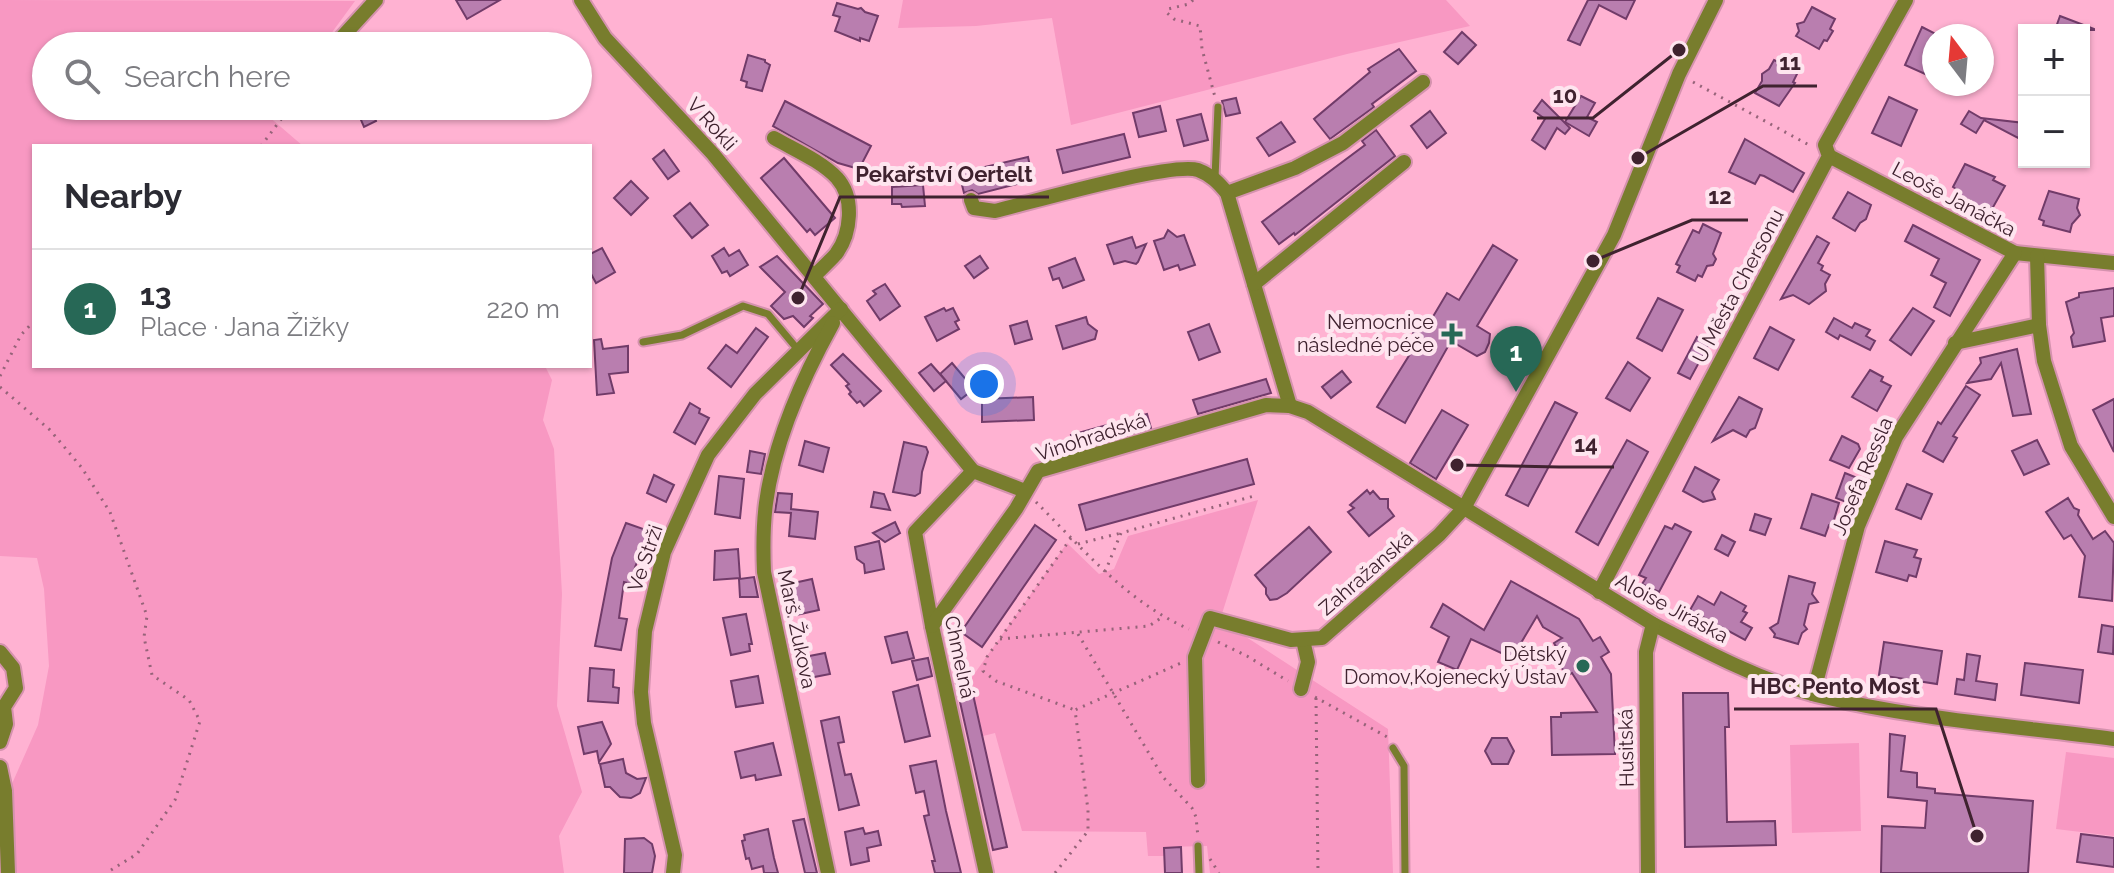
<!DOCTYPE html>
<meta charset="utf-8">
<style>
body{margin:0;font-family:Raleway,sans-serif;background:#f7f7f7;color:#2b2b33}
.controls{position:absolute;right:24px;top:24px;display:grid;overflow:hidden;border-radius:0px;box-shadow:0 2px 6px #0004}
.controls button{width:72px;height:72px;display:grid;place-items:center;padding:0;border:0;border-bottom:2px solid #e1e1e2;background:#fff;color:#2b2b33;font:40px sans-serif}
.compass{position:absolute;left:1922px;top:24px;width:72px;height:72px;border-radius:50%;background:#fff;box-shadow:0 2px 6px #0004;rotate:344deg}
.you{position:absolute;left:984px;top:384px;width:28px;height:28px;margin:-20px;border:6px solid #fff;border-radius:50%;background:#1a73e8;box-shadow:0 0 0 12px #1a73e833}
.badge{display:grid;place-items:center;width:52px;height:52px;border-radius:50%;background:#276856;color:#fff;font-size:26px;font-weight:700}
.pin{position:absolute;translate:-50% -66px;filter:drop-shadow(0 2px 4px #0008)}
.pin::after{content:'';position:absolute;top:42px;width:28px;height:24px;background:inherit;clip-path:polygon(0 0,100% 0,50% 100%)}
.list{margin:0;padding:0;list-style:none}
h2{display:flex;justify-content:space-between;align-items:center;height:104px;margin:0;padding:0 32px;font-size:34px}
h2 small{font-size:26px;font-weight:400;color:#7c7c81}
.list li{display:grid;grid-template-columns:52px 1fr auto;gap:24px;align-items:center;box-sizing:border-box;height:120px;padding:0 32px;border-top:2px solid #e1e1e2}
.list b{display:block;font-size:30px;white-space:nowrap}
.list p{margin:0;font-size:26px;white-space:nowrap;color:#7c7c81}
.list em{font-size:26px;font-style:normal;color:#7c7c81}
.icon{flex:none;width:44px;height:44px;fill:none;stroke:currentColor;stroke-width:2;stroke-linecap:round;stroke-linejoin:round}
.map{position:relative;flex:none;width:2114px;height:873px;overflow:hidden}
.search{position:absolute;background:#fff;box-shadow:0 2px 6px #0004;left:32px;top:32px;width:560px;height:88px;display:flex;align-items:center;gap:20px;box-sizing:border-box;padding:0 28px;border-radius:44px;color:#7c7c81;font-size:30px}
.panel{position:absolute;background:#fff;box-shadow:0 2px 6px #0004;left:32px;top:144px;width:560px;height:224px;border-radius:0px}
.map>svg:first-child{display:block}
.green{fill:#f898c2}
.building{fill:#b97eaf;stroke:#713b69;stroke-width:2}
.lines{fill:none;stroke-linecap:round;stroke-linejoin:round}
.service-casing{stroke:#d592ae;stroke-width:11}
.minor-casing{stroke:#d592ae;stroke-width:18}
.path{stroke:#966379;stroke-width:3;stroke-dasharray:2 6;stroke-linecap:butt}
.service{stroke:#787d2d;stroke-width:7}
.minor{stroke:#787d2d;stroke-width:14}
.poi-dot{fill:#276856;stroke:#fee5ef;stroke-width:3}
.labels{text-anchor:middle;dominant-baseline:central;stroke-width:8;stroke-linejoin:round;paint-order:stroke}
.street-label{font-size:20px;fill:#3f222f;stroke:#fee5ef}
.poi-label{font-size:20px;fill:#3f222f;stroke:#fee5ef;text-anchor:end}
.leader{fill:none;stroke:#3f222f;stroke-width:3}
.callout-dot{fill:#3f222f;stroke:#fee5ef;stroke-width:3}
.callout-label{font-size:22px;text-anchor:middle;font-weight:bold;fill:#3f222f;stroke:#fee5ef;stroke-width:8;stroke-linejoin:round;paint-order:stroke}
</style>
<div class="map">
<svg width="2114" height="873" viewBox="0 0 2114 873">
<rect width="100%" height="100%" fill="#ffb2d2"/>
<g class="green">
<polygon points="0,0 355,1 322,46 46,46 46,106 274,106 267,115 303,146 34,146 34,366 545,366 552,380 543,420 554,449 562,594 557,706 582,792 559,836 564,873 13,873 11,786 38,725 49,666 44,589 37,558 0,556"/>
<polygon points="903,0 1446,0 1470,26 1347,54 1071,125 1052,18 976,26 898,28"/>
<polygon points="1258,500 1220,620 1388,729 1393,873 1210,873 1207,846 1164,847 1164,856 1148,856 1146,832 1022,831 995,733 983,736 970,680 1067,543 1099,574 1114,569 1128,536"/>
<polygon points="1859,743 1861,831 1792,833 1790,745"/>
<polygon points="2066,752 2114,758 2114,836 2056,829"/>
</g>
<g class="building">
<polygon points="456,0 500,0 467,19"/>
<polygon points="1588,0 1635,0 1626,19 1599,5 1580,45 1568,40"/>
<polygon points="837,3 858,9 861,8 865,12 878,16 869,41 860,38 860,41 835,31 840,17 833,15"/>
<polygon points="1812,7 1835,19 1830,29 1833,31 1827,41 1824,40 1819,49 1796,36 1799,31 1797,24 1804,22"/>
<polygon points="2060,16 2094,29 2094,30 2055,30"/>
<polygon points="1922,27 1934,33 1934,78 1905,65"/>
<polygon points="1462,32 1476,45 1458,64 1444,52"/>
<polygon points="1399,49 1416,71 1372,104 1374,107 1330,139 1314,119 1370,72 1368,69"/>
<polygon points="748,55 765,60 765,62 770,65 762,91 746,87 747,82 741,80"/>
<polygon points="1774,60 1798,72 1793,82 1795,83 1779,106 1755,93 1762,81 1762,74 1769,69"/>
<polygon points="1581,96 1595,103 1587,117 1597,122 1589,136 1565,122"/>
<polygon points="1889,97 1917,110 1901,146 1872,133"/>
<polygon points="1236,98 1240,113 1226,116 1222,101"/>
<polygon points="1542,100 1570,128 1565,134 1557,128 1545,149 1532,140 1545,119 1534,111"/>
<polygon points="785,101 871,146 859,169 838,163 773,126"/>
<polygon points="355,106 370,106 376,121 364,127"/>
<polygon points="1160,106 1166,131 1139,137 1133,113"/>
<polygon points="1430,111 1446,133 1427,148 1411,126"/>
<polygon points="1969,111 1981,118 2024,123 2024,127 2018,138 1984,120 1976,133 1961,124"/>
<polygon points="1201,114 1208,140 1184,146 1177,120"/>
<polygon points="1281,122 1295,142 1269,156 1257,138"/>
<polygon points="1376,130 1395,156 1295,235 1294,233 1279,244 1262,222 1365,145 1362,141"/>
<polygon points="1124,134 1130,157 1063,173 1057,150"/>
<polygon points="1745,139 1804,173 1793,192 1764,176 1760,175 1755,184 1729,172"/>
<polygon points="664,150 679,171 668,179 653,159"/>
<polygon points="1028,157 1033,180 978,194 972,190 964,193 959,173"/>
<polygon points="784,158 835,218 815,235 810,229 807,232 761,178"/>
<polygon points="1965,164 1995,177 1993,180 2005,186 1992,209 1986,206 1975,208 1970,200 1961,200 1959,191 1953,187"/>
<polygon points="631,181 648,198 631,215 614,198"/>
<polygon points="923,185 925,206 902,207 901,204 892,204 892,187"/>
<polygon points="2049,191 2079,199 2077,208 2080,215 2072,224 2070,232 2043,225 2044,221 2039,219"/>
<polygon points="1848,192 1871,205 1866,219 1860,223 1855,231 1833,218"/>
<polygon points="690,203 708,225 692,238 674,216"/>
<polygon points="1703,224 1721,233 1713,254 1716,259 1713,265 1707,266 1702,277 1698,275 1695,281 1677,272 1680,266 1676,264 1693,230 1699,233"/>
<polygon points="1913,225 1980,260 1950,316 1934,307 1946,283 1931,275 1939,259 1905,241"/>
<polygon points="1168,230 1177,237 1184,235 1195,265 1180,270 1178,265 1164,270 1154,241 1164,238"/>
<polygon points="1817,236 1829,243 1818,263 1823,266 1821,270 1830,275 1825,284 1826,291 1809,304 1793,295 1781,299"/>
<polygon points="1132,237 1136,248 1146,244 1138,262 1136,264 1125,261 1114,264 1107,245"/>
<polygon points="1493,245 1517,260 1477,326 1490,334 1489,343 1485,352 1477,356 1451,341 1405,423 1377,407 1420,338 1413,333 1420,321 1428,325 1447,293 1459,300"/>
<polygon points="602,248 615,272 596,283 590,272 590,254"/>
<polygon points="724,248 729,256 739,250 748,265 730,276 727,271 722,273 712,256"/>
<polygon points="777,256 823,304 810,316 813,318 804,327 793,316 784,319 771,306 785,292 760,267"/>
<polygon points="980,256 988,268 974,278 965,266"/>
<polygon points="1075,258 1084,280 1063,288 1059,278 1053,280 1049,268"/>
<polygon points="885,284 900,306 880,320 867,301 876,294 873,291"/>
<polygon points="2114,288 2114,316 2101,318 2105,341 2073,347 2071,337 2074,333 2066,302 2079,297 2079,293"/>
<polygon points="1658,298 1683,310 1662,351 1637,338"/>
<polygon points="944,308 946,311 953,308 959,320 955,322 959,329 937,341 925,317"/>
<polygon points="1913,308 1934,321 1911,355 1890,340"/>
<polygon points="1086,317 1088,324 1097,331 1095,339 1063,349 1056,326"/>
<polygon points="1834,318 1852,328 1855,323 1870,330 1866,336 1875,341 1870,350 1840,335 1838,339 1826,332"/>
<polygon points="1027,321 1032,339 1015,344 1010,326"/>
<polygon points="1209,324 1220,352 1199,360 1188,332"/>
<polygon points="1770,327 1794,340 1778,370 1754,358"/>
<polygon points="756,328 768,337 731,387 708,368 726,345 737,353"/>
<polygon points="1697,337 1709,344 1690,379 1678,373"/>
<polygon points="601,339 603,349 628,346 628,372 609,374 614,393 597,395 594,340"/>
<polygon points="2017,349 2031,414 2013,416 2001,363 1991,379 1967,383 1981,363 1980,358"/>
<polygon points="843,354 881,391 864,406 860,401 857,403 849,394 851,392 846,386 849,384 831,365"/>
<polygon points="1628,362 1650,378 1630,411 1606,398"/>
<polygon points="952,363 974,389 961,399 940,374"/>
<polygon points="931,364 946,381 934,391 919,373"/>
<polygon points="1870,370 1883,377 1881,381 1891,386 1877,411 1852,397"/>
<polygon points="1342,371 1351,382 1331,398 1322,387"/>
<polygon points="1266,379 1271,393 1198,414 1193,400"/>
<polygon points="1966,386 1980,395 1953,436 1957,438 1943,462 1923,451 1938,422 1941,424"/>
<polygon points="1033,397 1034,420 982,422 982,399"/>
<polygon points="1739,397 1762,409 1755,428 1750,430 1746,437 1733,430 1713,441"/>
<polygon points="2114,399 2114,452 2093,410"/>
<polygon points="1555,402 1577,413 1528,506 1506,495"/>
<polygon points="690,403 700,409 699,413 709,418 695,444 674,432"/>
<polygon points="1442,410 1468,425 1436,479 1410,463"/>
<polygon points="1147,414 1151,428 1075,448 1071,435"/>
<polygon points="1842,436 1858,444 1860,449 1849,468 1830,460"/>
<polygon points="1627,440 1648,452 1598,545 1576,532"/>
<polygon points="2037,440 2049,464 2024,475 2012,451"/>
<polygon points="805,441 829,448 823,472 799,465"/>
<polygon points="904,442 926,447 928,452 922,472 920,493 915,496 893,492"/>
<polygon points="750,451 765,454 761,474 747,472"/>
<polygon points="1247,459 1254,484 1086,530 1079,505"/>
<polygon points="1695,467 1719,480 1712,492 1715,499 1703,502 1683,491"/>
<polygon points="1845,473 1860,479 1851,504 1836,498"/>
<polygon points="654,475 674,485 666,502 647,493"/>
<polygon points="719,476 744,479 740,518 715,514"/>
<polygon points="1907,484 1932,494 1921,519 1896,509"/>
<polygon points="1367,490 1370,494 1373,491 1380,499 1388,499 1388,508 1394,516 1369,536 1348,512 1354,508 1350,505"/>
<polygon points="874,492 884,494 890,510 871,507"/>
<polygon points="778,493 792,494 791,509 818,512 815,539 789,536 791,513 775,512"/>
<polygon points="1812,494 1839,503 1833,523 1829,525 1825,536 1801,528"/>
<polygon points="2068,498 2074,508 2079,510 2078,515 2093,539 2105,531 2114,543 2112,601 2079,597 2085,556 2071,535 2064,539 2046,512"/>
<polygon points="1755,514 1771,519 1765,535 1750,530"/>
<polygon points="895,522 900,533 885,542 873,533"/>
<polygon points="626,523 649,531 634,570 639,571 636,585 624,582 619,618 627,619 621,650 595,646 612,558"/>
<polygon points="1675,524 1691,532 1659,592 1642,584 1646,578 1639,575 1665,526 1672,529"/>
<polygon points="1035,525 1056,540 982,647 961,632"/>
<polygon points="1309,527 1331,552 1287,593 1277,599 1270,600 1266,594 1266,588 1255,575"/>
<polygon points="1722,535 1735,542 1728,556 1715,549"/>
<polygon points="879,541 884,569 865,573 864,564 857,559 855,547"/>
<polygon points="1885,541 1917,550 1914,557 1921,559 1916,577 1909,575 1907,581 1876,572"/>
<polygon points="738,549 740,578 714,580 715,551"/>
<polygon points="1789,576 1815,583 1812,594 1818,602 1809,604 1804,625 1807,629 1802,633 1798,644 1774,637 1775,634 1770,628 1778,623"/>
<polygon points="754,577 758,597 740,597 739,579"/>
<polygon points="812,579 819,610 796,615 789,584"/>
<polygon points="1511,581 1579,619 1593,641 1600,637 1609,652 1601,657 1611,674 1615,754 1552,755 1551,717 1561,717 1561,713 1597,712 1572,673 1567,676 1556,659 1561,656 1554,643 1562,638 1543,627 1537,616 1512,658 1471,639 1457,670 1438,662 1449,637 1431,627 1443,604 1484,630"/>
<polygon points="1721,592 1746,606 1743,611 1747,613 1741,622 1752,628 1745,640 1690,610 1698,596 1714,605"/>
<polygon points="746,614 752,644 749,644 750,651 731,655 723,618"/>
<polygon points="2102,625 2114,627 2113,654 2098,652"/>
<polygon points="907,632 914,658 892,663 885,637"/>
<polygon points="1884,642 1942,651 1937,684 1879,675"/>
<polygon points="825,653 830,674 809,678 804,657"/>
<polygon points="1967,654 1980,656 1976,681 1997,684 1995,700 1955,694 1957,679 1964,680"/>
<polygon points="928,658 932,676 917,680 912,661"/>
<polygon points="2025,663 2083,670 2079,703 2021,695"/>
<polygon points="590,668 614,670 613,687 619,688 618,703 588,701"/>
<polygon points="758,676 763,703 736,707 731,681"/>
<polygon points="970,681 1007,847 993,850 956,684"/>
<polygon points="918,685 930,736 905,742 893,692"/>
<polygon points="1683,693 1728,693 1729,727 1725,727 1727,822 1775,821 1776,845 1685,847"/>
<polygon points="839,717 844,742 838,743 845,775 851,774 859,805 839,810 821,721"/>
<polygon points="602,722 611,744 599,762 597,751 584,754 578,727"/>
<polygon points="1890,734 1905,736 1901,771 1917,773 1917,787 1935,789 1935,793 2033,801 2028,873 1881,873 1882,826 1925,828 1927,801 1888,797"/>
<polygon points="1492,738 1507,738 1514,751 1508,764 1492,764 1485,751"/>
<polygon points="773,743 781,775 756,780 755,775 741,778 735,752"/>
<polygon points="623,759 626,773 637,779 646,778 640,793 631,798 620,797 610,787 605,787 600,764"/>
<polygon points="936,761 946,811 961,873 935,873 932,861 935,861 924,816 929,815 924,791 916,793 910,766"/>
<polygon points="804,819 817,873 805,873 793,821"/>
<polygon points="863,828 865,834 878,831 881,845 867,848 869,861 851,865 845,832"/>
<polygon points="768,829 774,858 778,873 764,873 763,866 752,869 749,858 746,859 742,841 745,840 744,835"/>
<polygon points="2081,834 2114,838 2114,867 2077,862"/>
<polygon points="644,838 652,844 655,856 652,873 624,873 625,839"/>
<polygon points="1181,847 1182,873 1165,873 1164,848"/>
</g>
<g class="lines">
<g class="service-casing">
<g id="service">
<polyline points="1215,178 1218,107"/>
<polyline points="643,342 682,335 743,306 768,314 799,351"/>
<polyline points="1393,748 1404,766 1405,873"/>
<polyline points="1198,846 1199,873"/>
</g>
</g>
<g class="minor-casing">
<g id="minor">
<polyline points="581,0 605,38 713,154 973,471 1025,491"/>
<polyline points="334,46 376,0"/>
<path d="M774,138C795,150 821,161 837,178C855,198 851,234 836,254C829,262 821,269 814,276"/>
<polyline points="1829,156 2015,253 2114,263"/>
<polyline points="1227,193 1295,168 1343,143 1423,82"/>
<path d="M971,200L974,208L995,211C1032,202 1170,162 1198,170C1211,175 1218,182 1227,193L1290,406"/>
<polyline points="2037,256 2039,325 2044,361 2071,446 2114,517"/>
<polyline points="1254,284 1404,162"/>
<polyline points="1955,343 2039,325"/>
<polyline points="973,471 915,532 932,626 986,873"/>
<polyline points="1599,592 1829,156 1825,145 1906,0"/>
<path d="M932,626L1016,509L1038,471L1266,405L1290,406L1308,412L1653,624C1705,651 1759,680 1816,695C1913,719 2015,726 2114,739"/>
<polyline points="0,652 13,668 16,688 4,707 6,724 0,742"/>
<polyline points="1301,689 1308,662 1303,640"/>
<polyline points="1813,694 1858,526 1896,437 2015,253"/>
<polyline points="0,767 5,791 8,873"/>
<polyline points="1198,781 1195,657 1210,618 1291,640 1322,638 1439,535 1464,508 1614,235 1679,74 1716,0"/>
<polyline points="673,873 675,855 644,723 641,692 645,631 664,552 708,455 755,394 841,309"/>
<path d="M828,873L764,572C763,549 763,526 766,503C774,442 803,377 833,323"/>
<polyline points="1648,873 1646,652 1653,624"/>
</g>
</g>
<g class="path">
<polyline points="1193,0 1189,4 1168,9 1167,13 1174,19 1200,26 1202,49 1215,97"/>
<polyline points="1693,82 1809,145"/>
<polyline points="261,146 291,106"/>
<polyline points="0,376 21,335 34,321"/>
<polyline points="0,387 50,430 82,468 110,512 147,616 144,637 152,675 189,700 200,721 175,800 137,854 106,873"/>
<path d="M1036,502C1082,548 1128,603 1189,629"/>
<polyline points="1071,538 987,657 983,671 996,681 1075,710"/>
<polyline points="1078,544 1121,533"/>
<polyline points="1105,572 1121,533 1254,496"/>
<polyline points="1078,634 1163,777 1192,808 1196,817 1198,837"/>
<polyline points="1000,639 1149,626 1161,618"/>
<polyline points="1218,642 1247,656 1288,681"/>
<polyline points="1315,697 1389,738"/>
<polyline points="1316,698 1318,873"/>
<polyline points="1210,859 1219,873"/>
<polyline points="1055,873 1088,831 1088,810 1075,710 1181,663"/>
</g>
<use href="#service" class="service"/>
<use href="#minor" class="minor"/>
</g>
<g class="poi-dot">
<path d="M1448 322h8v8h8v8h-8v8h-8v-8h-8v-8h8z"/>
<circle cx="1583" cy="666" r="8"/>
</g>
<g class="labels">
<g class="street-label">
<text transform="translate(712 124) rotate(48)">V Rokli</text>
<text transform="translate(1954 199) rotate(28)">Leoše Janáčka</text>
<text transform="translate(1738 286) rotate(-62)">U Města Chersonu</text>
<text transform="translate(1091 437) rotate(-18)">Vinohradská</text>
<text transform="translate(1862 476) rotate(-67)">Josefa Ressla</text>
<text transform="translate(645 558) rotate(-71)">Ve Strži</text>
<text transform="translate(1366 573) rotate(-41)">Zahražanská</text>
<text transform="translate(1672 608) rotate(28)">Aloise Jiráska</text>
<text transform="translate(797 629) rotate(78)">Marš. Žukova</text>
<text transform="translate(960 657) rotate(78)">Chmelná</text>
<text transform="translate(1626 748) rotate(-91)">Husitská</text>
</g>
<g class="poi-label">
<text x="1434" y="322">Nemocnice<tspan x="1434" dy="23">následné péče</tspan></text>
<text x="1567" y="654">Dětský<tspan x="1567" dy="23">Domov,Kojenecký Ústav</tspan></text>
</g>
</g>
<path class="leader" d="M1638 158L1763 86H1817M1679 50L1593 118H1537M798 298L840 197H1049M1593 261L1692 220H1748M1457 465L1559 467H1614M1977 836L1936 709H1734"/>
<g class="callout-dot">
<circle cx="1638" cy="158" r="8"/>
<circle cx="1679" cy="50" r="8"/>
<circle cx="798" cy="298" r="8"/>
<circle cx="1593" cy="261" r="8"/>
<circle cx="1457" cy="465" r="8"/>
<circle cx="1977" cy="836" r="8"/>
</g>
<g class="callout-label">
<text x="1790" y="70">11</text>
<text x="1565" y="103">10</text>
<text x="944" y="182">Pekařství Oertelt</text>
<text x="1720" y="204">12</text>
<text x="1586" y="452">14</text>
<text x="1835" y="694">HBC Pento Most</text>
</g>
</svg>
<div class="controls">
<button>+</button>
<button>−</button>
</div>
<svg class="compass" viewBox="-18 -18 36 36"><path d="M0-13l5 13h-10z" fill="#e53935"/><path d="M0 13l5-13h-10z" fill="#7c7c81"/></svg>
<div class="you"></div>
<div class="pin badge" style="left:1516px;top:392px">1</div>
<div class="search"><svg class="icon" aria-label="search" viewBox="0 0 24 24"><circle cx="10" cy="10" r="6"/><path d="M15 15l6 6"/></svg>Search here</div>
<section class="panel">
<h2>Nearby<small></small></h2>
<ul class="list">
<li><span class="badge">1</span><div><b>13</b><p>Place · Jana Žižky</p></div><em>220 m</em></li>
</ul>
</section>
</div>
